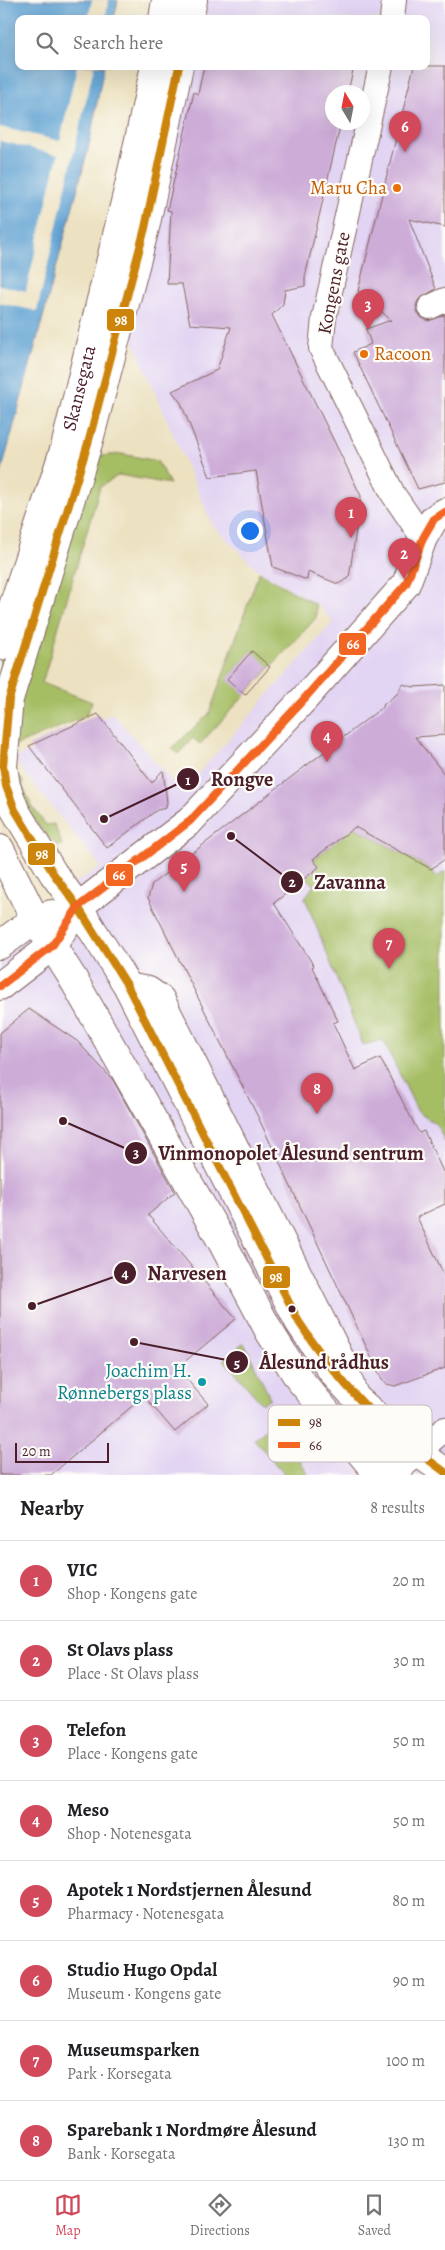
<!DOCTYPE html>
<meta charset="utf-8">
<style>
body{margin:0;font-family:Alegreya,serif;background:#f2f2f2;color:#202124}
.compass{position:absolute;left:325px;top:85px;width:45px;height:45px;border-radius:50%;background:#fff;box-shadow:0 5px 20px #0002;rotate:350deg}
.scale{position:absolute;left:15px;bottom:12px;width:94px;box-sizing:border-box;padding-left:5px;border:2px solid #4a1f2b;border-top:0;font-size:14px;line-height:18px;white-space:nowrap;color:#4a1f2b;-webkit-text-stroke:4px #fdfcf7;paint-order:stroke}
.you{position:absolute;left:249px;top:530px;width:18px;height:18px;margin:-12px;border:4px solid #fff;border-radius:50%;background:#1a73e8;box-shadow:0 0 0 8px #1a73e833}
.badge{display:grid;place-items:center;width:32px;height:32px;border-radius:50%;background:#d1495b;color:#fff;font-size:16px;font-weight:700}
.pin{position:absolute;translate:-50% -41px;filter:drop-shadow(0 1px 2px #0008)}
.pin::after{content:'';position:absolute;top:26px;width:18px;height:15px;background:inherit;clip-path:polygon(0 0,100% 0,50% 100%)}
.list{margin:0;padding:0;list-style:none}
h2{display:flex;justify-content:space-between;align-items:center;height:65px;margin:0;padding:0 20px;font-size:21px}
h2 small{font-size:16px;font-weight:400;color:#757577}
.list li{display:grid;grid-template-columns:32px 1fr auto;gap:15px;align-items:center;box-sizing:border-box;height:80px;padding:0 20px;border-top:1px solid #e0e0e0}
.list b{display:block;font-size:19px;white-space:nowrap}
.list p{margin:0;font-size:16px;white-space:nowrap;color:#757577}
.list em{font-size:16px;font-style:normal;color:#757577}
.icon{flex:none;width:28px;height:28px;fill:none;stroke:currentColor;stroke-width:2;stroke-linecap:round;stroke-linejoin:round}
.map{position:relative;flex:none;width:445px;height:1475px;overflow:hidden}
.search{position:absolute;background:#fff;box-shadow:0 5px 20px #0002;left:15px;right:15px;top:15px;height:55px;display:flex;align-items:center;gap:12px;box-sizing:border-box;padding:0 18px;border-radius:10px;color:#757577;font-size:19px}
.sheet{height:705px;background:#fff}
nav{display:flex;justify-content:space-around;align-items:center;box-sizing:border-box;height:70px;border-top:1px solid #e0e0e0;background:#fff;font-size:14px;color:#757577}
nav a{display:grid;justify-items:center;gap:2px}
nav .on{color:#d1495b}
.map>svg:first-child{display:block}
.built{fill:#e2d4f3;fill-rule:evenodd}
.green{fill:#a5bd63;stroke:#786e47}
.water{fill:#5ea1d2;stroke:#54607e}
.pier{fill:#ece1c0}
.building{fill:#cdacd8}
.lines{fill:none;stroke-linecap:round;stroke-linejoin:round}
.street-casing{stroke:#83635f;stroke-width:26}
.secondary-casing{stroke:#83635f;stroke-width:30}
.highway-casing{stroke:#83635f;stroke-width:30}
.street{stroke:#fff;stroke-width:24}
.secondary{stroke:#fff;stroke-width:28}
.highway{stroke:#fff;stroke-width:28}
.bus-1-casing{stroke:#fdfcf7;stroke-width:11}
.bus-2-casing{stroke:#fdfcf7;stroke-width:11}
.bus-1{stroke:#cc840b;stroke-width:8}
.bus-2{stroke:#f26522;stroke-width:8}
.food-dot{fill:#e8710a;stroke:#fdfcf7;stroke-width:2}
.bus-dot{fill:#4a1f2b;stroke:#fdfcf7;stroke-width:2}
.culture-dot{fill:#0f9aa8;stroke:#fdfcf7;stroke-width:2}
.labels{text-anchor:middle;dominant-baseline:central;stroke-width:4.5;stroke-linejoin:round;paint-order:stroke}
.food-label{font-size:19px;fill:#c56008;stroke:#fdfcf7;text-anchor:end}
.street-label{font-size:19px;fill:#4a1f2b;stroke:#fdfcf7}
.culture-label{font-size:19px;fill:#0d838f;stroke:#fdfcf7;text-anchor:end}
.key{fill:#fdfcf7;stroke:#c7baba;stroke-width:1}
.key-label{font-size:14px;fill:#4a1f2b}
.leader{fill:none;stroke:#4a1f2b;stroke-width:2}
.callout-dot{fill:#4a1f2b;stroke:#fdfcf7;stroke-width:2}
.mark-label{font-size:15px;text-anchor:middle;font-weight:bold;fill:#fff}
.callout-label{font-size:20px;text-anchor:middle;font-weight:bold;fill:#4a1f2b;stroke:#fdfcf7;stroke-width:4.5;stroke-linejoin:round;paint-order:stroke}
.line-badge{stroke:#fdfcf7;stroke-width:2}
.badge-label{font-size:14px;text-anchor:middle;font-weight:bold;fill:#fff}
</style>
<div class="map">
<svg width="445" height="1475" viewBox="0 0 445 1475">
<rect width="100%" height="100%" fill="#fdfcf7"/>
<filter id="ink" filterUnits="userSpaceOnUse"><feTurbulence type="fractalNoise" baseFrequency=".02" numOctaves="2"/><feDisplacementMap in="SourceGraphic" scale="10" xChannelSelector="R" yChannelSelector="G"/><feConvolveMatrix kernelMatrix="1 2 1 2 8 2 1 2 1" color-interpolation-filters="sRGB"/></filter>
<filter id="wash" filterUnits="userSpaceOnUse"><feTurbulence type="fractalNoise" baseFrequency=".0096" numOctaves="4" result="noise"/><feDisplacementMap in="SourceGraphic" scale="20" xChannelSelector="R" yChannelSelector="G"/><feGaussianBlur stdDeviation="1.12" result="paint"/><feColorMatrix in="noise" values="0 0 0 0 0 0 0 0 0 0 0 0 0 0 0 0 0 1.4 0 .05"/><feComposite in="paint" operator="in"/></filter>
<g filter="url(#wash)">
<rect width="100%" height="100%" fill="#ece1c0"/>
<path class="built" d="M175,0H445V1475H0V927L101,867L13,759L113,714L182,792L333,622L319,606L257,569L213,526L114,297L162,66H426V19H172ZM332,92H362V122H332Z"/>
<g class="green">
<polygon points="122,454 157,461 170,484 119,475 100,487 42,683 92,702 86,716 0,752 0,661 67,459"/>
<polygon points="259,572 316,605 316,618 200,744 193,738 178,754 172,748 209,714"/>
<path d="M20,777L24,783L22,786L33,808L46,825L54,824L62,844L59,847C34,826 28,809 15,780Z"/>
<polygon points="354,827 431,869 437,877 445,871 445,1142 437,1125 418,1112 383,1040 363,1045 305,898 314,885 300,870"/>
<polygon points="244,1343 270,1398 262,1404 224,1360"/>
<polygon points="276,1420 308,1474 307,1475 285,1475 254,1439"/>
</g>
<polygon class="water" points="0,0 118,0 114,19 19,19 19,66 104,66 88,150 0,477"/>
<g class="pier">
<polygon points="92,0 109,0 105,19 88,19"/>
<polygon points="77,66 94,66 37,311 0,303 0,285 26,291 58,155 0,141 0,127 60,141"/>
</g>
<g id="blocks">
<g class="building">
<polygon points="204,66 354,66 348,92 332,92 332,122 341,122 305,277 305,286 285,290 283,304 272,315 361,496 349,578 338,584 308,572 307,580 273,567 256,471 210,477 181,403 172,391 217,370 231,327 190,324 182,284 167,284 171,211 167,210 194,92 198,94"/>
<polygon points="414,66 445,66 445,227 409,219 436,289 419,299 416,305 417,312 422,318 428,321 445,315 445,482 418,489 353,352 371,344 366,329 391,320 358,291"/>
<polygon points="252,651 270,667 245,695 227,679"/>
<polygon points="402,684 414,687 445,685 445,735 415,737 445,775 445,859 431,869 355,827 313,859 319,867 274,903 314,966 312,967 338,1021 333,1023 355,1070 380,1058 419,1133 424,1131 445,1176 445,1204 417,1217 445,1277 445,1368 395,1386 387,1384 382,1380 258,1117 148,898 152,884 384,706 383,705 398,693"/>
<polygon points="98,714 152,783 163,770 167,802 166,808 157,810 107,848 29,746"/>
<polygon points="29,1009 77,1041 113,1080 175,1192 148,1215 236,1319 177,1368 208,1404 175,1432 144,1396 51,1475 0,1475 0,1033"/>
</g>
</g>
</g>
<g filter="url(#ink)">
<use href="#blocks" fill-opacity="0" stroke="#83635f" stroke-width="1"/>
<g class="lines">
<g class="street-casing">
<g id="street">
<polyline points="392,19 394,0"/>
<polyline points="381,66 324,318 321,348 393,494 423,538"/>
<polyline points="430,307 445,300"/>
<polyline points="127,985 149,989 162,998 343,1360 357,1398"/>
<polyline points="417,1452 445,1429"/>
</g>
</g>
<g class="secondary-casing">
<g id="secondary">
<polyline points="163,19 166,0"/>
<polyline points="189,19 193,0"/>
<polyline points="179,66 145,228 89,440 9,699 3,766 6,786 15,810 53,873 78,907 127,985 299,1322 334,1374 358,1400 417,1452"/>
<path id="s1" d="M0,646L65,447L128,190L155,66"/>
<polyline points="0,849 35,919 72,977 221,1240 269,1331 299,1379 379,1475"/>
<polyline points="0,945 35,919 52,914"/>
<polyline points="0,986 52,946 78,907 190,821 304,699 406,584 423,538 434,519 445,512"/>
</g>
</g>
<g class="highway-casing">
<polyline id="highway" points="388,1475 417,1452 445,1472"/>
</g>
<use href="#street" class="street"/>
<use href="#secondary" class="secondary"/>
<use href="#highway" class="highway"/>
<g class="bus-1-casing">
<path id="bus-1" d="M179,66L145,228L89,440L9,699L3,766L6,786L15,810L53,873L78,907L127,985L299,1322C339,1385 384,1429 445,1472"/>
</g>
<g class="bus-2-casing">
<polyline id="bus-2" points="0,986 52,946 78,907 190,821 304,699 406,584 423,538 434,519 445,512"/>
</g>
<use href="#bus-1" class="bus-1"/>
<use href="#bus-2" class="bus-2"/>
</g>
</g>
<g class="food-dot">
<circle cx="397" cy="188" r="5"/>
<circle cx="364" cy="354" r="5"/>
</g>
<circle class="bus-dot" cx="292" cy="1309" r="4.5"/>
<circle class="culture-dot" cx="202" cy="1382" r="5"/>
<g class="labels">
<g class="food-label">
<text x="387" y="188">Maru Cha</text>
<text x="374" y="354" text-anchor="start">Racoon</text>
</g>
<g class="street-label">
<text transform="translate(334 283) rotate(-79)">Kongens gate</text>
<text stroke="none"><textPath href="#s1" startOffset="270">Skansegata</textPath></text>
</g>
<g class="culture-label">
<text x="192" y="1371">Joachim H.<tspan x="192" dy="22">Rønnebergs plass</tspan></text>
</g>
</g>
<rect x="268" y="1405" width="164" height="57" rx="8" class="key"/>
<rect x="278" y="1419" width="22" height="7" fill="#cc840b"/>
<rect x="278" y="1442" width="22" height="6" fill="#f26522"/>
<g class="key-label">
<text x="309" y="1427">98</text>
<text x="309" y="1450">66</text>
</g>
<path class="leader" d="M104 819L188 779M231 836L292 882M63 1121L136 1153M32 1306L125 1273M134 1342L237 1362"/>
<g class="callout-dot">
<circle cx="104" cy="819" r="5"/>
<circle cx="231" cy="836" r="5"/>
<circle cx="63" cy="1121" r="5"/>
<circle cx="32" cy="1306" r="5"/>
<circle cx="134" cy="1342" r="5"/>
<circle cx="188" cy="779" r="12"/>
<circle cx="292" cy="882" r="12"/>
<circle cx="136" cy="1153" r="12"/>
<circle cx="125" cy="1273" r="12"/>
<circle cx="237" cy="1362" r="12"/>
</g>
<g class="mark-label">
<text x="188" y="785">1</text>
<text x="292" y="887">2</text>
<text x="136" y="1158">3</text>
<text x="125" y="1278">4</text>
<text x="237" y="1368">5</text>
</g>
<g class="callout-label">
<text x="242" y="786">Rongve</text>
<text x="350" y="889">Zavanna</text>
<text x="291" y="1160">Vinmonopolet Ålesund sentrum</text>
<text x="187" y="1280">Narvesen</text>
<text x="324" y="1369">Ålesund rådhus</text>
</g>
<g class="line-badge">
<rect x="106" y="308" width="29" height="24" rx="5" fill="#cc840b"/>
<rect x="338" y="632" width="29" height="24" rx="5" fill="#f26522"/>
<rect x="27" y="842" width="29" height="24" rx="5" fill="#cc840b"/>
<rect x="105" y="863" width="29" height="24" rx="5" fill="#f26522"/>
<rect x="262" y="1265" width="29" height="24" rx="5" fill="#cc840b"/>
</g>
<g class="badge-label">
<text x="121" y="325">98</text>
<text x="353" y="649">66</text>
<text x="42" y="859">98</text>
<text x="119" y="880">66</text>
<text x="276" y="1282">98</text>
</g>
</svg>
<svg class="compass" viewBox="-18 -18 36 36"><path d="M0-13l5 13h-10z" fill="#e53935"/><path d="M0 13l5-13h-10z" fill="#757577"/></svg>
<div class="scale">20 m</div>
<div class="you"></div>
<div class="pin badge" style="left:351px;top:538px">1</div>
<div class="pin badge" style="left:404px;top:579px">2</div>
<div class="pin badge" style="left:368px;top:330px">3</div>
<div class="pin badge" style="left:327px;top:762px">4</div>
<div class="pin badge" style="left:184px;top:892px">5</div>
<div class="pin badge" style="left:405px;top:152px">6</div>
<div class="pin badge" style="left:389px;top:969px">7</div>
<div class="pin badge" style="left:317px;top:1114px">8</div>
<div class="search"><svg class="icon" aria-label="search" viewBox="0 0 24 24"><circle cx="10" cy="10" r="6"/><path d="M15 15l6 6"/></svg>Search here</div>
</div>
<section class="sheet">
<h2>Nearby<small>8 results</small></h2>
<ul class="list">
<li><span class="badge">1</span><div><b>VIC</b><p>Shop · Kongens gate</p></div><em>20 m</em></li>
<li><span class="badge">2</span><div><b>St Olavs plass</b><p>Place · St Olavs plass</p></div><em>30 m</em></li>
<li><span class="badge">3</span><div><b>Telefon</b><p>Place · Kongens gate</p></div><em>50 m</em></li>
<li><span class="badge">4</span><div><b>Meso</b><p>Shop · Notenesgata</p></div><em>50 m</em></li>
<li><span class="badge">5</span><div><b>Apotek 1 Nordstjernen Ålesund</b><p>Pharmacy · Notenesgata</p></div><em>80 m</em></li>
<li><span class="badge">6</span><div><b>Studio Hugo Opdal</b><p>Museum · Kongens gate</p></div><em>90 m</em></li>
<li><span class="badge">7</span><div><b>Museumsparken</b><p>Park · Korsegata</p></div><em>100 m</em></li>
<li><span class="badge">8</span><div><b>Sparebank 1 Nordmøre Ålesund</b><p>Bank · Korsegata</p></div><em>130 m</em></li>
</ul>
</section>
<nav>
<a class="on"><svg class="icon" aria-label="map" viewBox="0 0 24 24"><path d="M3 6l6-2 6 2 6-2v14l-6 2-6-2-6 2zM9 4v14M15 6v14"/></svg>Map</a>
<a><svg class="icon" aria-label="directions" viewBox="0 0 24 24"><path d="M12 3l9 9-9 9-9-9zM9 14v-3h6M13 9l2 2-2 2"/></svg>Directions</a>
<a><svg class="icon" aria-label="saved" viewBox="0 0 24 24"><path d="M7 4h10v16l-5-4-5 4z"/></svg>Saved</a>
</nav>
